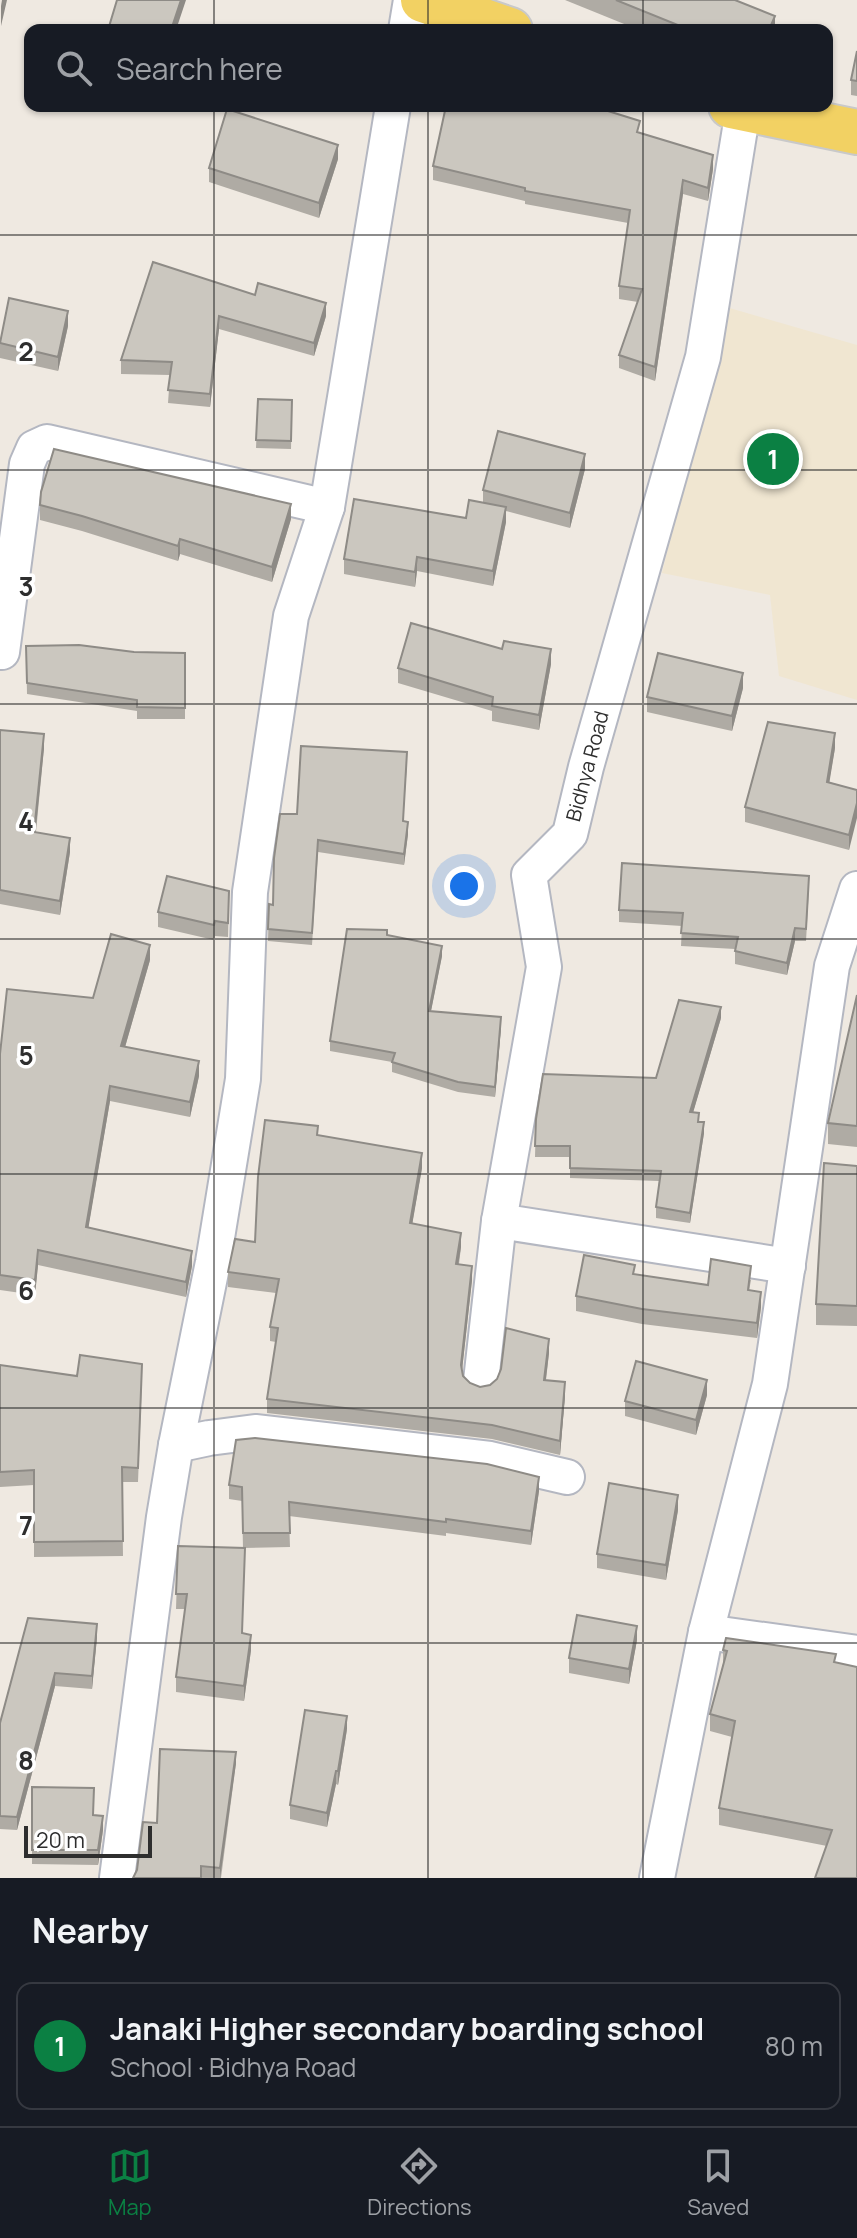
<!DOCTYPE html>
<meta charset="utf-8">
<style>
body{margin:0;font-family:Manrope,sans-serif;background:#242831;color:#f1f3f6}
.scale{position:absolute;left:24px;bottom:20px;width:128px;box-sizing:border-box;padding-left:8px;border:4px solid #2e2e2e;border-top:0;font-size:22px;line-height:28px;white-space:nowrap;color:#2e2e2e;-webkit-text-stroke:6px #fff;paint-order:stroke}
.you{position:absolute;left:464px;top:886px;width:28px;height:28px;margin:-20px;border:6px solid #fff;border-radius:50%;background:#1a73e8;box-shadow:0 0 0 12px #1a73e833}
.badge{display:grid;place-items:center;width:52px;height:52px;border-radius:50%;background:#0b8043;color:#fff;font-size:26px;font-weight:700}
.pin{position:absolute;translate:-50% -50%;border:4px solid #fff;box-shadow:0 2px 8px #0006}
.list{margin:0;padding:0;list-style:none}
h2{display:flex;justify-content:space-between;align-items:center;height:104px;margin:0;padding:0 32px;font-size:34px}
h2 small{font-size:26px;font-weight:400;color:#9ea1a6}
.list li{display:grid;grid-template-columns:52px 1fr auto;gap:24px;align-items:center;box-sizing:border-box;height:128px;margin:0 16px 16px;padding:0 16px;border:2px solid #363941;border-radius:16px}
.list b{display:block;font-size:30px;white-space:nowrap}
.list p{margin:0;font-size:26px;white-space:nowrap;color:#9ea1a6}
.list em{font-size:26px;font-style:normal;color:#9ea1a6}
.icon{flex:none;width:44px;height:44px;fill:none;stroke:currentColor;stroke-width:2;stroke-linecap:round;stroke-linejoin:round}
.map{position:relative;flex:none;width:857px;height:1878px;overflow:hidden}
.search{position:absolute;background:#171b24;box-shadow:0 2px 6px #0004;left:24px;right:24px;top:24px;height:88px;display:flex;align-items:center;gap:20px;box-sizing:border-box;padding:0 28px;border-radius:16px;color:#9ea1a6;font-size:30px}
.sheet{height:248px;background:#171b24}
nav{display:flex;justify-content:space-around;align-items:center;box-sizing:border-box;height:112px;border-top:2px solid #363941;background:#171b24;font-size:22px;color:#9ea1a6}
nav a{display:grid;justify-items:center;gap:4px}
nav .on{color:#0b8043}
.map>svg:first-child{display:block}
.education{fill:#f0e6d1}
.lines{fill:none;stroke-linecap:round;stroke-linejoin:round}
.minor-casing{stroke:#b4b7c1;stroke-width:38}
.primary-casing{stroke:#c9c9c9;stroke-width:48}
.minor{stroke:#fff;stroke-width:34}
.primary{stroke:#f2d163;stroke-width:44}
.wall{fill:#afaba4}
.shaded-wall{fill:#8e8b86}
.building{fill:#cbc7bf;stroke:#8e8b86;stroke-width:2}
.grid{fill:none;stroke:#2e2e2e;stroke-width:2;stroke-opacity:0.55}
.labels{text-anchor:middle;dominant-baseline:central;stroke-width:7;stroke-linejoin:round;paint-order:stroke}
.street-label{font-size:20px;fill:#2e2e2e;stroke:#fff}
.grid-label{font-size:26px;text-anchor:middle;font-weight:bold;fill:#2e2e2e;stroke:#fff;stroke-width:7;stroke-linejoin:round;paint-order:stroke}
</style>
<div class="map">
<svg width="857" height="1878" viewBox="0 0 857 1878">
<rect width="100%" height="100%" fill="#efe9e1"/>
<polygon class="education" points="726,307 857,345 857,700 779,676 770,595 662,573"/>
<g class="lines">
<g class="minor-casing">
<g id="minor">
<polyline points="406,30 411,0"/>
<polyline points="743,110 703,357 586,767 570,834 529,875 544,967 499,1221 788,1266"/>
<polyline points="2,652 27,464 34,448 47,442 327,507"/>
<polyline points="481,1381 499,1221"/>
<polyline points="176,1445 209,1438 255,1432 490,1459 567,1477"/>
<polyline points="706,1632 857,1653"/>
<polyline points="117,1878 164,1517 176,1445 213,1262 243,1079 250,892 291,616 327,507 393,106"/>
<polyline points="657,1878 706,1632 770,1384 832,966 857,889"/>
</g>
</g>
<g class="primary-casing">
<g id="primary">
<polyline points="423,0 510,30"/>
<polyline points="731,106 857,132"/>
</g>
</g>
<use href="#minor" class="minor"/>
<use href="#primary" class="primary"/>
</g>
<g class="wall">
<polygon points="565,0 735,0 775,30 639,30"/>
<polygon points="857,51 857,96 851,95 851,80"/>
<polygon points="640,133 713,169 708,201 683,194 655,381 619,368 619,355 638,302 619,299 619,286 628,223 525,204 525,201 433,180 433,166"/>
<polygon points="338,159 319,218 209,182 209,168"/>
<polygon points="255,295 326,316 314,356 219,329 210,407 168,403 170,375 121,374 121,360"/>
<polygon points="68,326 58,371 0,358 0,341"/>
<polygon points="258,399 292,400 291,449 256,448"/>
<polygon points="585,469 570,528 506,511 506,522 493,586 417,571 415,587 344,574 344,559 466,518 483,503 483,490"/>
<polygon points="40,505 291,519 272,582 180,554 178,561 82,531 40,520"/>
<polygon points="26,646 134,652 185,653 185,719 137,719 137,711 27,694"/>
<polygon points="551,664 539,730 492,721 492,711 398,683 398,668"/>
<polygon points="743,688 732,731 647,712 647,697"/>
<polygon points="0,730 44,748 36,832 70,852 60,915 0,904"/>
<polygon points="835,748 829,782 857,790 849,850 745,822 745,807"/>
<polygon points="407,764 403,821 408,834 404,865 318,852 312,945 268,941 269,904 273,905 297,814"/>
<polygon points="809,888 806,941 795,941 787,975 735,964 735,949 681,946 682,926 619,922 619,910"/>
<polygon points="229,891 228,937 215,936 214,940 158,927 158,912"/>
<polygon points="387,935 442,956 431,1011 501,1027 495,1097 458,1092 392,1072 392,1062 330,1051 330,1041"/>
<polygon points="150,960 125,1047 199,1076 190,1117 110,1101 88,1228 192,1266 186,1297 38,1265 35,1295 0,1290 0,1054 93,998"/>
<polygon points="857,995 857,1147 828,1144 828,1123"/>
<polygon points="721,1018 693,1112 699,1122 704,1133 690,1223 656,1218 656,1207 659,1181 570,1178 570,1157 535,1157 536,1119 656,1078"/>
<polygon points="318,1135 422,1168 412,1224 461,1247 459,1264 472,1280 462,1370 463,1376 470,1383 480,1387 490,1385 549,1353 546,1380 565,1396 560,1455 492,1439 267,1413 267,1399 276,1342 270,1341 270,1327 276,1293 228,1287 228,1272 255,1242"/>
<polygon points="857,1166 857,1326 816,1325 816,1304"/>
<polygon points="635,1274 708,1285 751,1280 749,1291 761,1307 757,1338 642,1324 576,1311 576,1296"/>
<polygon points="0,1365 77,1376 142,1379 138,1482 122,1482 123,1556 34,1557 34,1485 0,1487"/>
<polygon points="707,1395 696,1435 625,1416 625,1401"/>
<polygon points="229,1485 539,1491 531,1545 446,1533 446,1536 289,1516 290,1547 243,1548 242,1501 229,1499"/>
<polygon points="678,1510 666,1580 597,1568 597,1554"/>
<polygon points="178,1546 242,1634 251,1650 244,1701 176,1692 176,1677 185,1609 176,1609"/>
<polygon points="28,1618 97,1637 92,1689 55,1686 17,1830 0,1829 0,1723"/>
<polygon points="637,1640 629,1684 569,1673 569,1658"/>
<polygon points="723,1650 836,1663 857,1878 827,1846 719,1825 719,1808 732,1737 710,1731 710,1714 723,1664"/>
<polygon points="347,1729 338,1785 336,1784 327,1827 290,1819 290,1805"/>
<polygon points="236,1763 221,1878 133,1878 157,1823"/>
<polygon points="32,1787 93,1815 103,1830 98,1865 32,1864"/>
</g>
<g class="shaded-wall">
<polygon points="2,0 7,0 1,26 1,6"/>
<polygon points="181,0 186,0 176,30 171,30"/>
<polygon points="775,16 775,30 769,30"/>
<polygon points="338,145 338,159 319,218 319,203"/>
<polygon points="713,155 713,169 708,201 708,188"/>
<polygon points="683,180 683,194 655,381 655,367"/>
<polygon points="326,303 326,316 314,356 314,343"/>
<polygon points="68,311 68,326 58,371 58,357"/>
<polygon points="219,316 219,329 210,407 210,394"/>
<polygon points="585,454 585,469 570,528 570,513"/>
<polygon points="291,504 291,519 272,582 272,567"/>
<polygon points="506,507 506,522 493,586 493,571"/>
<polygon points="180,539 180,554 178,561 178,546"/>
<polygon points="417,557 417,571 415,587 415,572"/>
<polygon points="551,649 551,664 539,730 539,715"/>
<polygon points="743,673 743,688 732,731 732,716"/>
<polygon points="835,733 835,748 827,797 827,782"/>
<polygon points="44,734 44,748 34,846 34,832"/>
<polygon points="857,803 857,818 849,850 849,835"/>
<polygon points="408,822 408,834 404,865 404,854"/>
<polygon points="70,838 70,852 60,915 60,901"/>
<polygon points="795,928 795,941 787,975 787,963"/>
<polygon points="150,945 150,960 121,1061 121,1046"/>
<polygon points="442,946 442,956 429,1021 429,1011"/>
<polygon points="721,1007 721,1018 690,1123 690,1112"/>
<polygon points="501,1017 501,1027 495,1097 495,1087"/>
<polygon points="199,1061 199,1076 190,1117 190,1102"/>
<polygon points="110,1086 110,1101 86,1242 86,1227"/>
<polygon points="704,1122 704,1133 690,1223 690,1213"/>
<polygon points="422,1153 422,1168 410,1237 410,1223"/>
<polygon points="461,1233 461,1247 456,1278 456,1264"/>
<polygon points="38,1250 38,1265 35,1295 35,1280"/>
<polygon points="192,1251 192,1266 186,1297 186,1282"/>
<polygon points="472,1266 472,1280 461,1379 461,1365"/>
<polygon points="761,1292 761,1307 757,1338 757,1323"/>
<polygon points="549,1339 549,1353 544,1394 544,1380"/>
<polygon points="707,1380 707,1395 696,1435 696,1420"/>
<polygon points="565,1382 565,1396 560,1455 560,1441"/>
<polygon points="539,1477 539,1491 531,1545 531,1531"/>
<polygon points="678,1495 678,1510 666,1580 666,1565"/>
<polygon points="97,1624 97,1637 92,1689 92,1676"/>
<polygon points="637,1626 637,1640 629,1684 629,1669"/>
<polygon points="251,1635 251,1650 244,1701 244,1686"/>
<polygon points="55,1673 55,1686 17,1830 17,1817"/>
<polygon points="347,1716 347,1729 338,1785 338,1771"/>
<polygon points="236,1752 236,1763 220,1878 220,1868"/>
<polygon points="336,1771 336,1784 327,1827 327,1813"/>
<polygon points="103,1816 103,1830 98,1865 98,1850"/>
</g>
<g class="building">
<polygon points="117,0 181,0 171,30 108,30"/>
<polygon points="616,0 735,0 775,16 769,30 690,30"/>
<polygon points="857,51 857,81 851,80"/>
<polygon points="446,106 563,106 589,110 590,106 592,106 640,121 637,132 713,155 708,188 683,180 655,367 619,355 642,289 619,286 630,210 525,191 525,188 433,166"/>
<polygon points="227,109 338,145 319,203 209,168"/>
<polygon points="153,262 255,295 258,283 326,303 314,343 219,316 210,394 168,390 172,362 121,360"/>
<polygon points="9,298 68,311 58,357 0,343"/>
<polygon points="258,399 292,400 291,441 256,440"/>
<polygon points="498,431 585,454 570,513 483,490"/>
<polygon points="54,449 291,504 272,567 180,539 178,546 82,516 40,505 41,492"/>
<polygon points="354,499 466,518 469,500 506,507 493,571 417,557 415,572 344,559"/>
<polygon points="411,623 502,649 504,641 551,649 539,715 492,706 493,697 398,668"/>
<polygon points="79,645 134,652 185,653 185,708 137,707 137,700 27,683 26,646"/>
<polygon points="658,653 743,673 732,716 647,697"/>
<polygon points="768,722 835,733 827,782 857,790 857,803 849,835 745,807"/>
<polygon points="0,730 44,734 34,832 70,838 60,901 0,890"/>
<polygon points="301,746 407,752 403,821 408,822 404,854 318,840 312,933 268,929 269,904 273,905 274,858 280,814 297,814"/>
<polygon points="622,863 809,876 806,929 795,928 787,963 735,951 738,937 681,933 683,913 619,910"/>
<polygon points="167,876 229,891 228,923 215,921 214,925 158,912"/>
<polygon points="347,929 387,930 387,935 442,946 429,1011 501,1017 495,1087 458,1082 392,1062 395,1053 330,1041"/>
<polygon points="111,934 150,945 121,1046 199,1061 190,1102 110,1086 86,1227 192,1251 186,1282 38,1250 35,1280 0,1275 0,1054 7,989 93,998"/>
<polygon points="857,995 857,1126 828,1123"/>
<polygon points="679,1000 721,1007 690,1112 699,1113 698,1122 704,1122 690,1213 656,1207 661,1171 570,1168 570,1146 535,1146 536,1119 543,1074 656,1078"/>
<polygon points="265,1120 318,1126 317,1135 422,1153 410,1223 461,1233 456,1264 472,1266 461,1365 463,1376 470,1383 480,1387 490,1385 497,1379 501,1369 506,1328 549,1339 544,1380 565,1382 560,1441 492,1425 267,1399 278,1328 270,1327 279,1279 228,1272 235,1239 255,1242 258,1177"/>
<polygon points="824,1163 857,1166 857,1306 816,1304"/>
<polygon points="584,1255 635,1265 633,1274 708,1285 711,1259 751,1266 748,1290 761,1292 757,1323 642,1309 576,1296"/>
<polygon points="80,1355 142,1364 138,1468 122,1467 123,1541 34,1542 34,1470 0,1472 0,1365 77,1376"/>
<polygon points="636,1361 707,1380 696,1420 625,1401"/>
<polygon points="255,1438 487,1464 539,1477 531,1531 446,1519 446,1522 289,1502 290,1533 243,1533 242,1487 229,1485 236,1440"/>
<polygon points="609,1483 678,1495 666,1565 597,1554"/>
<polygon points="178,1546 245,1548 242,1633 251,1635 244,1686 176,1677 187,1594 176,1594"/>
<polygon points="577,1615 637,1626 629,1669 569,1658"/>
<polygon points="28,1618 97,1624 92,1676 55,1673 17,1817 0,1816 0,1723"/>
<polygon points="726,1638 836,1654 834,1662 857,1667 857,1878 815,1878 832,1830 719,1808 735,1721 710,1714 727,1651 723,1650"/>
<polygon points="305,1710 347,1716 338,1771 336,1771 327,1813 290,1805"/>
<polygon points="160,1749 236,1752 220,1868 201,1866 201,1878 133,1878 137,1870 143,1822 157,1823"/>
<polygon points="32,1787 94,1788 93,1815 103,1816 98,1850 32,1850"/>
</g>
<path class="grid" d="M214,0V30M428,0V30M643,0V30M214,106V1878M428,106V1878M643,106V1878M0,235H857M0,470H857M0,704H857M0,939H857M0,1174H857M0,1408H857M0,1643H857"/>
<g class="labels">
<g class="street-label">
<text transform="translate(587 766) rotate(-75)">Bidhya Road</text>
</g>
</g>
<g class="grid-label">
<text x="26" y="361">2</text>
<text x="26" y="596">3</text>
<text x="26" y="831">4</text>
<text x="26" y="1065">5</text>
<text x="26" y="1300">6</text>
<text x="26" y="1535">7</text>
<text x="26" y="1770">8</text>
</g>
</svg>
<div class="scale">20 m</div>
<div class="you"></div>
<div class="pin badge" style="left:773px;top:459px">1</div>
<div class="search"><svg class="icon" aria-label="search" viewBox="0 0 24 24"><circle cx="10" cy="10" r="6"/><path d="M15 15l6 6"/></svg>Search here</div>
</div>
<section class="sheet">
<h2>Nearby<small></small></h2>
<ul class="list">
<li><span class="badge">1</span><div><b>Janaki Higher secondary boarding school</b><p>School · Bidhya Road</p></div><em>80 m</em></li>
</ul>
</section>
<nav>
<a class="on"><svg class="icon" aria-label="map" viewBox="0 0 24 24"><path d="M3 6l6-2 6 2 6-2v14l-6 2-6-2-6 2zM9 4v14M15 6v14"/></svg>Map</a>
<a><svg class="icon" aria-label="directions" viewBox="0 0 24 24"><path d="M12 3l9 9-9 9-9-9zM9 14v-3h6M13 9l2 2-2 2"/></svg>Directions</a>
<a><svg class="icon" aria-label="saved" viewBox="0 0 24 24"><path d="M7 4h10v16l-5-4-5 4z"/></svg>Saved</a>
</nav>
